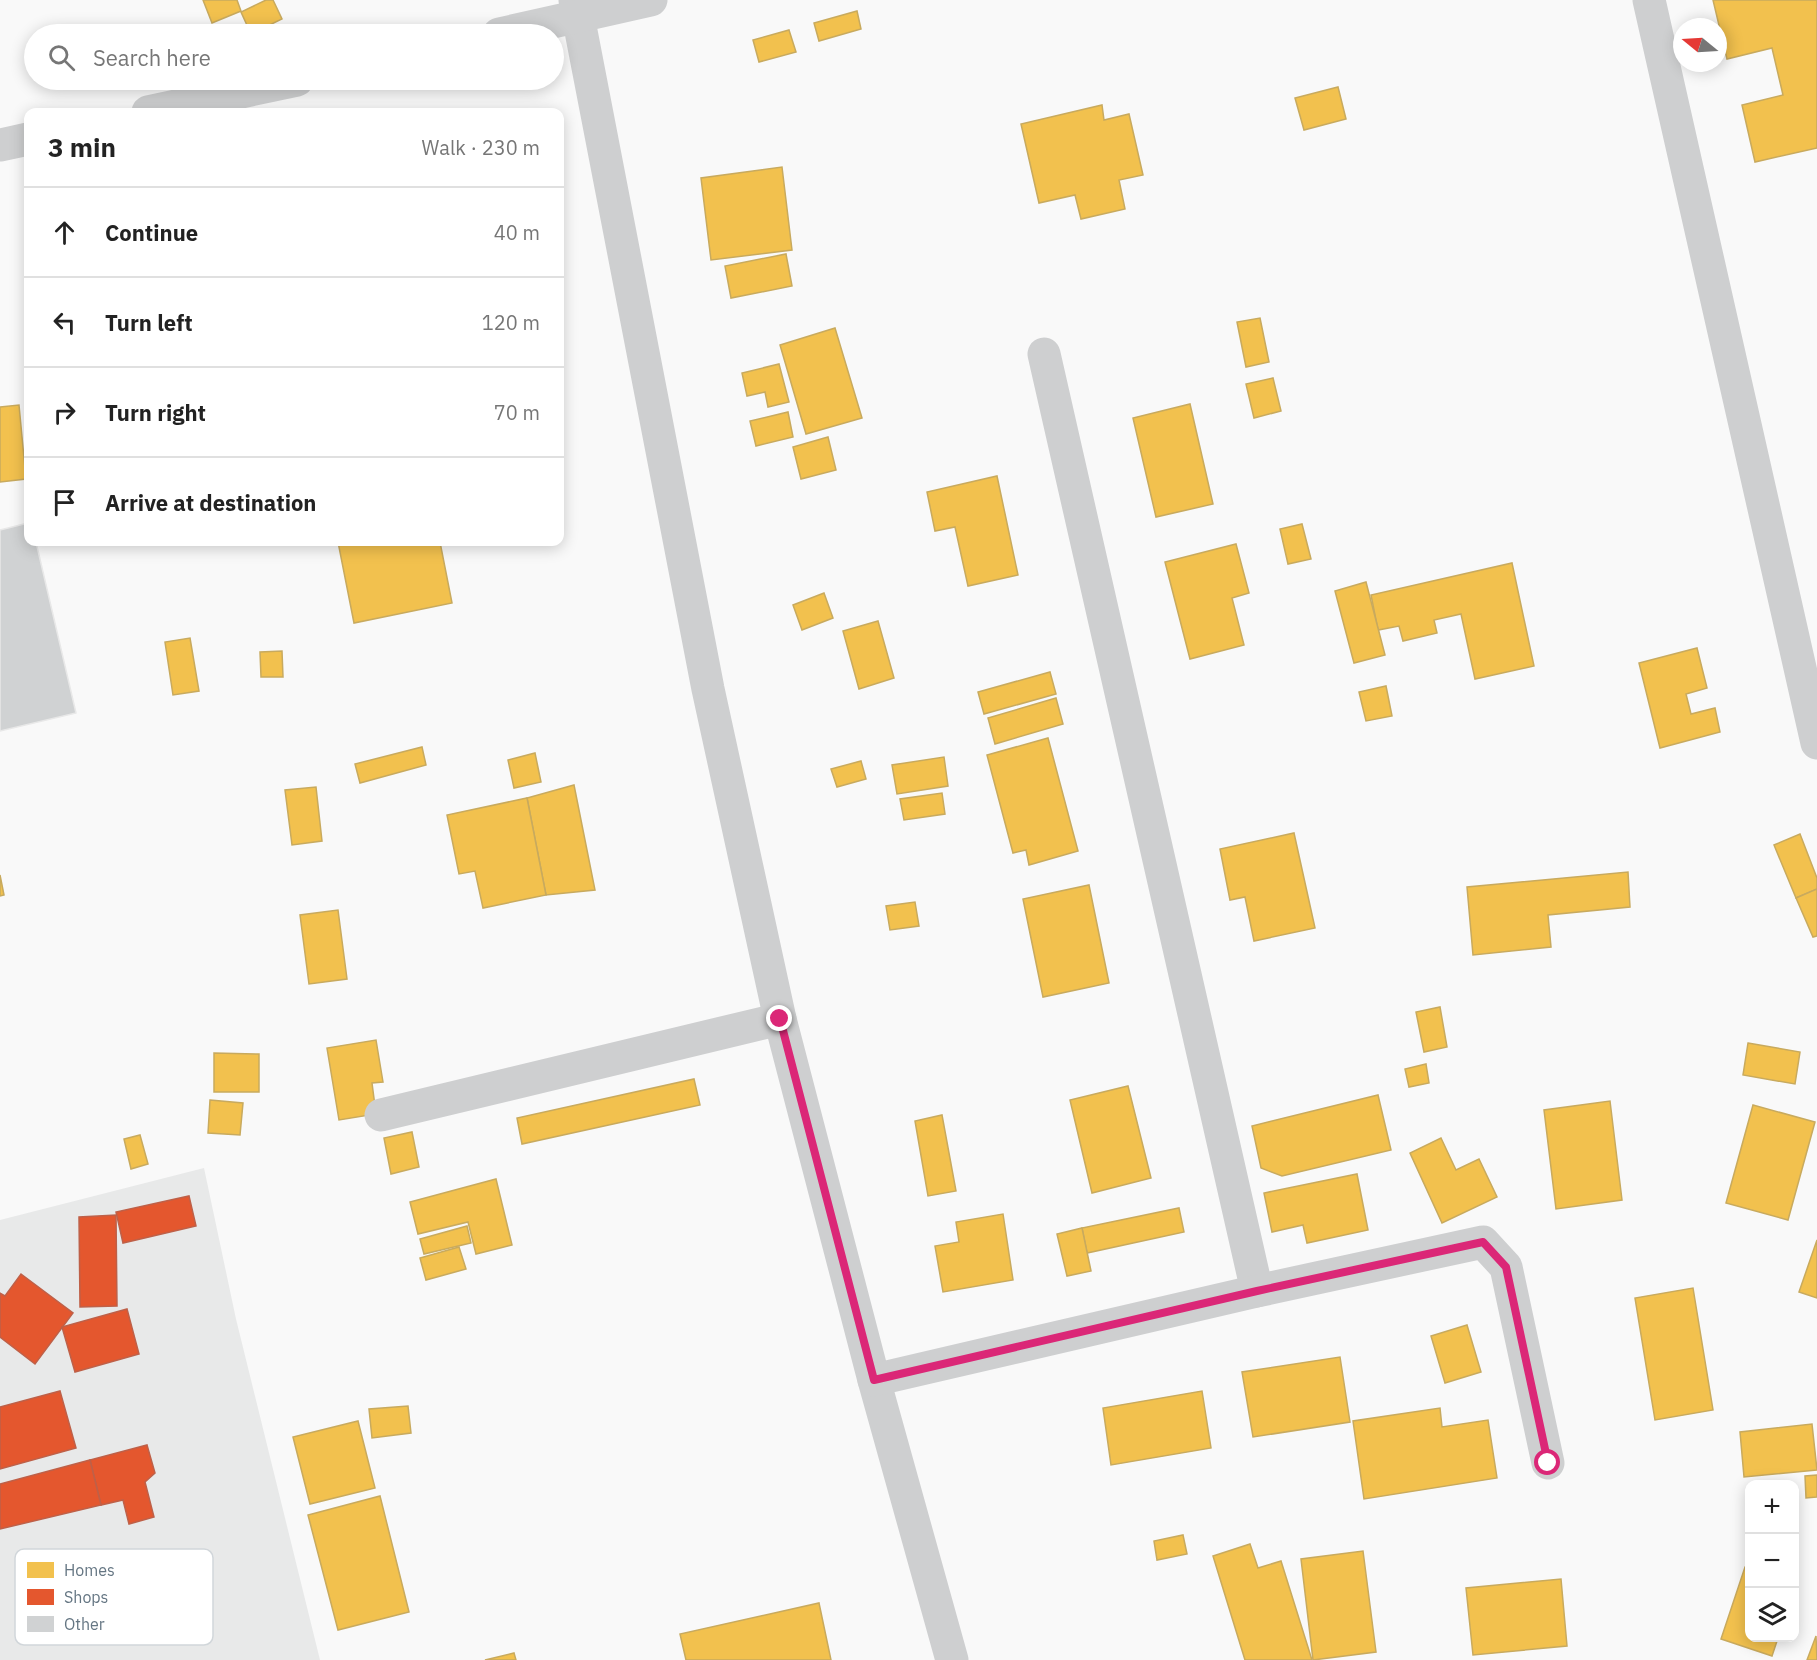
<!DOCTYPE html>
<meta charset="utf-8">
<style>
body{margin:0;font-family:"IBM Plex Sans",sans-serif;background:#f6f6f6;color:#222}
.controls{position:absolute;right:18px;bottom:18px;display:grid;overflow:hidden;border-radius:12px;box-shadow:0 3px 15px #0003}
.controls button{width:54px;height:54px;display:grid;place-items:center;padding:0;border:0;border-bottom:2px solid #e0e0e0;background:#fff;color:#222;font:30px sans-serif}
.compass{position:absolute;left:1673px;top:18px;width:54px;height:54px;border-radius:50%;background:#fff;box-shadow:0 3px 15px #0003;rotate:288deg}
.stop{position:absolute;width:18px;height:18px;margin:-14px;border:4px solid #db2777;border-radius:50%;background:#fff}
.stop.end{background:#db2777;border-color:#fff;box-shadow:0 2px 6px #0008}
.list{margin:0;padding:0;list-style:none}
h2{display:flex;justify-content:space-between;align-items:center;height:78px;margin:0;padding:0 24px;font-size:26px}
h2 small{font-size:20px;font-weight:400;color:#767676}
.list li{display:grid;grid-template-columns:39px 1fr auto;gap:18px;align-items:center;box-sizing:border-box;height:90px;padding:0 24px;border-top:2px solid #e0e0e0}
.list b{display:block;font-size:22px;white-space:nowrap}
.list em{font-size:20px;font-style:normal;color:#767676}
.icon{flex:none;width:33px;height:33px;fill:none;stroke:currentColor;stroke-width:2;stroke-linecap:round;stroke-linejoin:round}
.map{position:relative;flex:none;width:1817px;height:1660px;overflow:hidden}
.search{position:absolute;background:#fff;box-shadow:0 3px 15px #0003;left:24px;top:24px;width:540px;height:66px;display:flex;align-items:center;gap:15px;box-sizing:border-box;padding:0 21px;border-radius:33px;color:#767676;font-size:22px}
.panel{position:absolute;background:#fff;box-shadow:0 3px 15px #0003;left:24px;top:108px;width:540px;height:438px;border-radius:12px}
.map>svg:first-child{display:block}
.built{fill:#e8e9e9}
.homes{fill:#f2c14e;stroke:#c8aa5e;stroke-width:1.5}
.shops{fill:#e4572e;stroke:#be6048;stroke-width:1.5}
.building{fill:#d0d2d3;stroke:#e8e8e8;stroke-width:1.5}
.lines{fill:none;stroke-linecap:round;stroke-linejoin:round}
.street{stroke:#cecfd0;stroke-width:33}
.route{stroke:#db2777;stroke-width:8}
.key{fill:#fff;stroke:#d1d6da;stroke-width:1.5}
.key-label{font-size:16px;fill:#657683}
</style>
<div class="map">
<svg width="1817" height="1660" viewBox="0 0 1817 1660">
<rect width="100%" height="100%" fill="#f9f9f9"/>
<polygon class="built" points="204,1168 236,1319 320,1660 0,1660 0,1220"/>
<g class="homes">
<polygon points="203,0 237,0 241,11 212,23"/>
<polygon points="266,0 273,0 282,19 251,34 241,12"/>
<polygon points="1713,0 1817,0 1817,148 1755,162 1742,105 1783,95 1772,48 1727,59"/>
<polygon points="857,11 861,29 819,41 814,23"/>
<polygon points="789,30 796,52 759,62 753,40"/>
<polygon points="1338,87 1346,119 1304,130 1295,98"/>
<polygon points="1102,105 1104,120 1129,114 1143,175 1119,180 1125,209 1081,219 1075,195 1039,203 1021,124"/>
<polygon points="782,167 792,250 711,260 701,178"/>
<polygon points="786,254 792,286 731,298 725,266"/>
<polygon points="1260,318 1269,362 1246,367 1237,322"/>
<polygon points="835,328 862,418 806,434 780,345"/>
<polygon points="779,364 789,402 768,407 765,392 747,396 742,373"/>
<polygon points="1273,378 1281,411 1254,418 1246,384"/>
<polygon points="1190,404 1213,504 1156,517 1133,418"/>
<polygon points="19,405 26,479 0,482 0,407"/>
<polygon points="788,412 793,437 756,446 750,421"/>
<polygon points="828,437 836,470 801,479 793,447"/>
<polygon points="997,476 1018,575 968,586 955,527 935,531 927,492"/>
<polygon points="1302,524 1311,559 1288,564 1280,529"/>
<polygon points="338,542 440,542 452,603 354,623"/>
<polygon points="1236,544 1249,593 1232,598 1244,645 1190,659 1165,562"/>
<polygon points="1512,563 1534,666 1475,679 1461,614 1434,620 1437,633 1403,641 1399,626 1378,630 1371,595"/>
<polygon points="1366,582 1385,655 1354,663 1335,591"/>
<polygon points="824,593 833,618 802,630 793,605"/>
<polygon points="878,621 894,678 859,689 843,631"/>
<polygon points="190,638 199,691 173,695 165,642"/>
<polygon points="1697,648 1707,688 1686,694 1691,714 1715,708 1720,732 1660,748 1639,663"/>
<polygon points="282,651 283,677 261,677 260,652"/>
<polygon points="1050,672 1056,694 984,714 978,692"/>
<polygon points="1386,686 1392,716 1366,721 1359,692"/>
<polygon points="1056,698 1063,724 995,744 988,718"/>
<polygon points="1048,738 1078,851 1029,865 1026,850 1013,853 987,755"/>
<polygon points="422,747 426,765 360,783 355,764"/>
<polygon points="535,753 541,782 514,788 508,760"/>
<polygon points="944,757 948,786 897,794 892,765"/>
<polygon points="861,761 866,779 837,787 831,769"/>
<polygon points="574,785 595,890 546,895 527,798"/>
<polygon points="316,787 322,841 292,845 285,790"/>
<polygon points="942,793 945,814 904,820 900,799"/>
<polygon points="527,798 546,895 483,908 475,871 459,874 447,815"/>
<polygon points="1294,833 1315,928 1254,941 1245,897 1230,900 1220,849"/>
<polygon points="1800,834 1817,878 1817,889 1796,898 1774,845"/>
<polygon points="1628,872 1630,907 1548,915 1551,947 1473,955 1467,887"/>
<polygon points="0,875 4,895 0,896"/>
<polygon points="1089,885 1109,983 1043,997 1023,899"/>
<polygon points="1817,889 1817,936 1813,937 1796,898"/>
<polygon points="915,902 919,926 890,930 886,906"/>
<polygon points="338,910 347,979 309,984 300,915"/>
<polygon points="1440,1007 1447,1047 1424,1052 1416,1012"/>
<polygon points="376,1040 383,1082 372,1083 376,1114 339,1120 327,1048"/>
<polygon points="1748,1043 1800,1052 1795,1084 1743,1075"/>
<polygon points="214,1053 259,1054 259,1092 214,1092"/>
<polygon points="1426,1064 1429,1083 1409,1087 1405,1069"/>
<polygon points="694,1079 700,1105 522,1144 517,1118"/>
<polygon points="1128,1086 1151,1178 1092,1193 1070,1100"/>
<polygon points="1378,1095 1391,1150 1282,1176 1261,1168 1252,1126"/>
<polygon points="210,1100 243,1103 240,1135 208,1133"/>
<polygon points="1610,1101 1622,1200 1556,1209 1544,1110"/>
<polygon points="1753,1105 1815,1122 1788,1220 1726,1203"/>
<polygon points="942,1115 956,1191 928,1196 915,1121"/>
<polygon points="412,1132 419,1167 391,1174 384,1138"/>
<polygon points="140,1135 148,1164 131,1169 124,1139"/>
<polygon points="1441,1138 1456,1170 1479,1159 1497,1197 1442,1223 1410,1153"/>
<polygon points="1357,1174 1368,1230 1307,1243 1303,1225 1272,1232 1264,1193"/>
<polygon points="496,1179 512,1245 476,1254 468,1222 418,1234 410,1202"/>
<polygon points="1179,1208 1184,1232 1087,1253 1082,1228"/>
<polygon points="1003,1214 1013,1280 943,1292 935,1246 959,1242 956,1222"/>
<polygon points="467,1226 471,1243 424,1254 420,1239"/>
<polygon points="1082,1228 1091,1271 1067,1276 1057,1234"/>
<polygon points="1817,1240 1817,1298 1799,1292"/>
<polygon points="459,1247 466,1269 426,1280 420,1258"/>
<polygon points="1693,1288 1713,1410 1655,1420 1635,1298"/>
<polygon points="1467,1325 1481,1372 1445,1383 1431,1336"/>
<polygon points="1340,1357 1350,1422 1253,1437 1242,1372"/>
<polygon points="1202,1391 1211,1448 1111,1465 1103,1408"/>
<polygon points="408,1406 411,1433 372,1438 369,1409"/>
<polygon points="1440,1408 1442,1427 1488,1420 1497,1478 1364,1499 1353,1421"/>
<polygon points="358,1421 375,1488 310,1504 293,1437"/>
<polygon points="1812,1424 1817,1470 1744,1477 1740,1432"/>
<polygon points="1817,1475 1817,1497 1806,1498 1805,1476"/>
<polygon points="380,1496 409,1612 338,1630 308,1515"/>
<polygon points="1183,1535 1187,1554 1157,1560 1154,1541"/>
<polygon points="1250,1544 1258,1568 1281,1561 1312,1660 1245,1660 1213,1556"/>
<polygon points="1363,1551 1376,1652 1313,1660 1301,1559"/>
<polygon points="1745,1567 1750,1568 1750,1638 1778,1638 1772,1656 1721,1639"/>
<polygon points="1561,1579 1567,1646 1473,1655 1466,1588"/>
<polygon points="819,1603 831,1660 686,1660 680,1634"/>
<polygon points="1816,1636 1817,1660 1807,1660"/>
<polygon points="514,1653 516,1660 485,1660"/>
</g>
<g class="shops">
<polygon points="189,1196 196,1226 123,1243 116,1212"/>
<polygon points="116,1215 117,1306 80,1307 79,1217"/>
<polygon points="21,1274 73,1313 35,1364 0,1337 0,1293 5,1296"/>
<polygon points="127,1309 139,1354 75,1372 62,1327"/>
<polygon points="60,1391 76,1448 0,1469 0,1407"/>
<polygon points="147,1445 155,1473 145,1482 154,1517 129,1524 123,1500 101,1505 90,1460"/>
<polygon points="90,1460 101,1505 0,1529 0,1484"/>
</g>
<polygon class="building" points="28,523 28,542 36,542 76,713 0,731 0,530"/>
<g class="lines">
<g class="street">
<polyline points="575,0 708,689 780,1019 874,1380 952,1660"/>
<polyline points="1649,0 1817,743"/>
<polyline points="499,34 651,0"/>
<polyline points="148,112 297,80"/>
<polyline points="0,145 28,139"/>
<polyline points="1044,354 1257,1291"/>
<polyline points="381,1115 780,1019"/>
<polyline points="874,1380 1257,1291 1483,1242 1506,1267 1548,1463"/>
</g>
</g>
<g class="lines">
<polyline class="route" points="780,1019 874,1380 1257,1291 1483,1242 1506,1267 1548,1463"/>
</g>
<rect x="15" y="1549" width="198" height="96" rx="9" class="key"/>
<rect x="27" y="1562" width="27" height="16" fill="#f2c14e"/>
<rect x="27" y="1589" width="27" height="16" fill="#e4572e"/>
<rect x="27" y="1616" width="27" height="16" fill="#d0d2d3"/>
<g class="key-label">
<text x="64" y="1576">Homes</text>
<text x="64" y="1603">Shops</text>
<text x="64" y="1630">Other</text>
</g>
</svg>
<div class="controls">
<button>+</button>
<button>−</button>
<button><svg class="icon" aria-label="layers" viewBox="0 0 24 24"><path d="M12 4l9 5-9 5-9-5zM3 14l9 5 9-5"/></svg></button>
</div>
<svg class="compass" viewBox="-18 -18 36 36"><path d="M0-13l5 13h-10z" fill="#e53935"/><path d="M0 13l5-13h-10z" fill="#767676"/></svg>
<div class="stop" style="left:1548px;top:1463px"></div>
<div class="stop end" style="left:780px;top:1019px"></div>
<div class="search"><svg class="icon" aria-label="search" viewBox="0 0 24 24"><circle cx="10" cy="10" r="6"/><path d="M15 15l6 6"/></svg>Search here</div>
<section class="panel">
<h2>3 min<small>Walk · 230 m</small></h2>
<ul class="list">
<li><svg class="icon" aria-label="ahead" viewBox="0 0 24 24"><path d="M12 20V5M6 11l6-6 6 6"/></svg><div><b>Continue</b></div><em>40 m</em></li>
<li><svg class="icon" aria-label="left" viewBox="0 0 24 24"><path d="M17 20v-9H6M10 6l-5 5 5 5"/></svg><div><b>Turn left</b></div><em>120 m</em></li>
<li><svg class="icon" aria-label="right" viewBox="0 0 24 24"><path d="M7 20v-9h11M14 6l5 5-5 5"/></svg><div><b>Turn right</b></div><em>70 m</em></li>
<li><svg class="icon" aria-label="arrive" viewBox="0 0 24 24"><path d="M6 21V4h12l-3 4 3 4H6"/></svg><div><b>Arrive at destination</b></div></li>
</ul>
</section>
</div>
